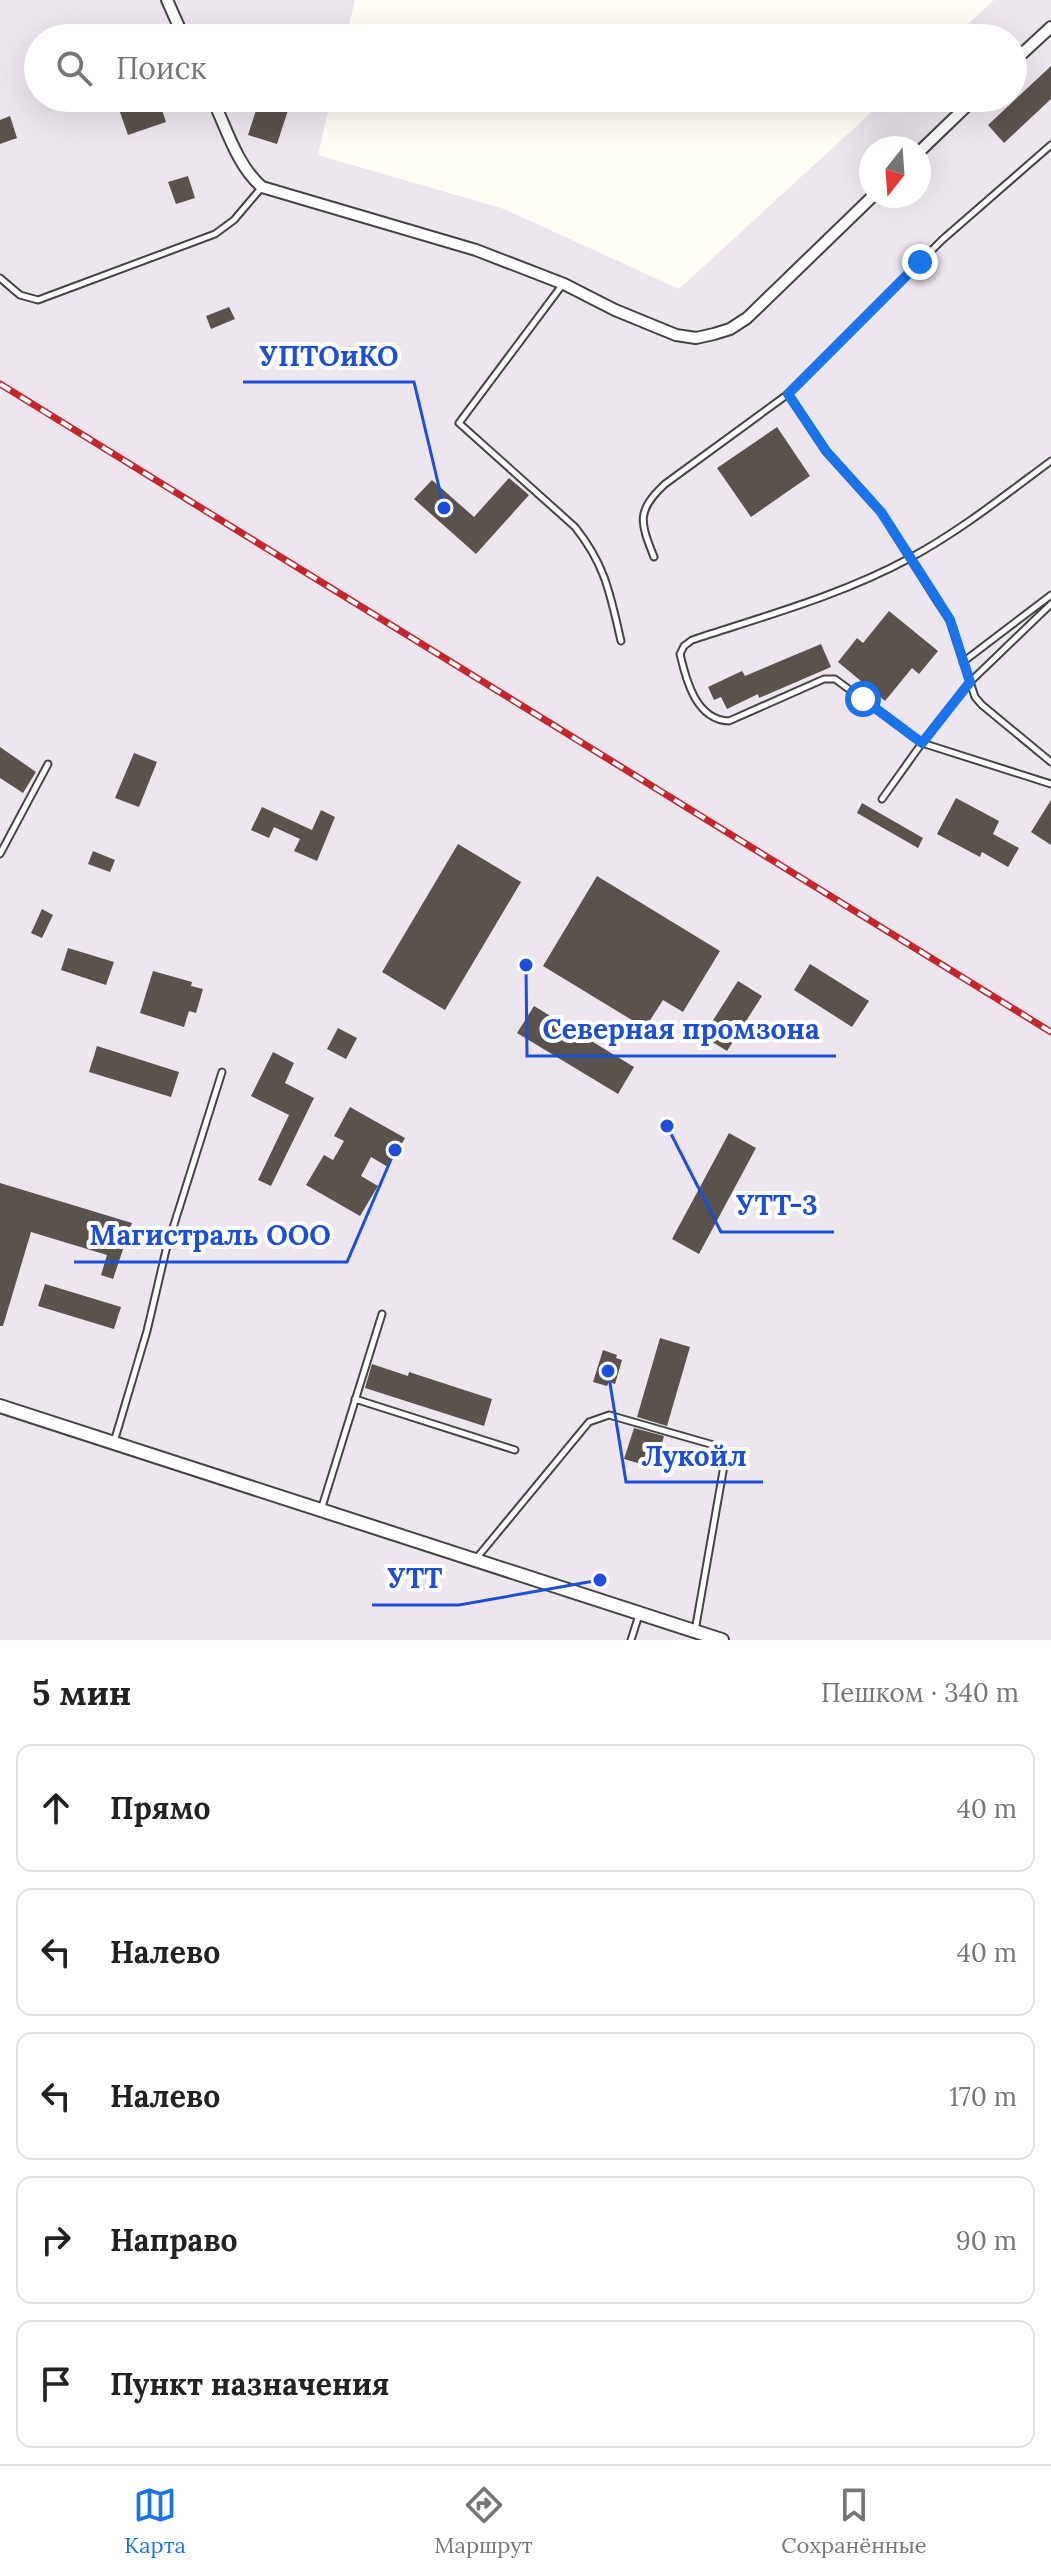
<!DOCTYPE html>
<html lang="ru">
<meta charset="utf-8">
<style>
body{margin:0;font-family:Lora,serif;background:#f6f6f6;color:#222}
.compass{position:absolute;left:859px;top:136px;width:72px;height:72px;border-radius:50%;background:#fff;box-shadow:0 8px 32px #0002;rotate:197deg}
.stop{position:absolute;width:24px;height:24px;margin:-18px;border:6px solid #1a73e8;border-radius:50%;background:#fff}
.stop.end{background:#1a73e8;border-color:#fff;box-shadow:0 2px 8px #0008}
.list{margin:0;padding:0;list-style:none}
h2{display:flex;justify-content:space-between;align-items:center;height:104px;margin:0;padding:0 32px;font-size:34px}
h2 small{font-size:26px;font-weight:400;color:#767676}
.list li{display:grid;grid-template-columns:52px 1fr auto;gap:24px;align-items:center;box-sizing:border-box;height:128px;margin:0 16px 16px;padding:0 16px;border:2px solid #e0e0e0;border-radius:16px}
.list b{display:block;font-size:30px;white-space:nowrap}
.list em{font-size:26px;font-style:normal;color:#767676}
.icon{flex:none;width:44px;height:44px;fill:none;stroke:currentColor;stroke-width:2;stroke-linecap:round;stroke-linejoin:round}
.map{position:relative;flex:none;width:1051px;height:1640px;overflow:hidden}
.search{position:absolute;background:#fff;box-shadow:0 8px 32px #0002;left:24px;right:24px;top:24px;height:88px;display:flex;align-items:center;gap:20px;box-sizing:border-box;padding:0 28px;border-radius:44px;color:#767676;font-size:30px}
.sheet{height:824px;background:#fff}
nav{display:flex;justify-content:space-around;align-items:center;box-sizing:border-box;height:112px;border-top:2px solid #e0e0e0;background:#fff;font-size:22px;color:#767676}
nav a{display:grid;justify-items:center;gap:4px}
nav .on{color:#1a73e8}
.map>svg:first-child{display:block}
.industrial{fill:#eee6ef;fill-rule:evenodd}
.building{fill:#5a524d}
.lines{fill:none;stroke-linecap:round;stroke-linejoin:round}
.service-casing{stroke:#444;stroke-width:9}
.minor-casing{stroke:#444;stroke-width:14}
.tertiary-casing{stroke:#444;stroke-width:16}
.service{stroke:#fff;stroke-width:5}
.minor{stroke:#fff;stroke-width:10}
.tertiary{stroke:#fff;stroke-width:12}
.rail-casing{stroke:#c4262e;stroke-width:7}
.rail{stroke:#fff;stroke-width:4;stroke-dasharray:12;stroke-linecap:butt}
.route{stroke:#1a73e8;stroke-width:10}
.leader{fill:none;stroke:#1d4ed8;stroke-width:3}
.callout-dot{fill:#1d4ed8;stroke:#fff;stroke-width:3}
.callout-label{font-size:28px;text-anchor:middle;font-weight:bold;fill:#1d4ed8;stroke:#fff;stroke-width:8;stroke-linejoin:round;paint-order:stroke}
</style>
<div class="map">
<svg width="1051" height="1640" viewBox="0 0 1051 1640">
<rect width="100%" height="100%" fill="#fffdf5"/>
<path class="industrial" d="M0,0H355L346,38H38V98H331L318,155L504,209L679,289L887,98H1013V38H953L994,0H1051V1640H0ZM871,148H919V196H871Z"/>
<g class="building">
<polygon points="1051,66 1051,99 1004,143 988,125"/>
<polygon points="115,98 158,98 166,122 128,135"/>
<polygon points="260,98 292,98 277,144 248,135"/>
<polygon points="10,116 17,138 0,144 0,120"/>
<polygon points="188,176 195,198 176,204 168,182"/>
<polygon points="229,307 235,319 211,329 206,316"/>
<polygon points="777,427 810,476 751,517 717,468"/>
<polygon points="509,478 529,495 476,554 414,499 432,480 474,517"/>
<polygon points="889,611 938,651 919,674 912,668 885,701 838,662 857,638 863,643"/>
<polygon points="821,644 831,667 759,698 758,694 727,709 721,697 714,700 708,687 742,671 745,676"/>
<polygon points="0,747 36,772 23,793 0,778"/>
<polygon points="134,753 157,762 139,807 115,798"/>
<polygon points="956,798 999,821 993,834 1019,848 1008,867 982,852 980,857 937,834"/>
<polygon points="1051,800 1051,845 1031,832"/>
<polygon points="862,803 923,838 918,848 857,813"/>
<polygon points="262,807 312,830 321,810 335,817 317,861 294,851 300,839 274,827 269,838 251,830"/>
<polygon points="458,844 521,882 445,1010 382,972"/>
<polygon points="93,851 115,860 110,872 88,864"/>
<polygon points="597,876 720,951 683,1012 663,1000 645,1028 543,966"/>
<polygon points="42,909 53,915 42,938 31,933"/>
<polygon points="68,948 114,962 106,985 61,970"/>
<polygon points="810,964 869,1001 852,1027 794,990"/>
<polygon points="153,971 192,982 191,986 203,989 196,1013 189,1011 184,1027 140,1013"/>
<polygon points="738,981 762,996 727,1051 703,1036"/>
<polygon points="534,1006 634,1067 618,1094 517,1033"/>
<polygon points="338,1028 357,1038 346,1059 327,1049"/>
<polygon points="97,1046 179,1072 171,1097 89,1072"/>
<polygon points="273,1052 294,1063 285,1083 314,1098 271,1186 258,1180 289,1115 251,1096"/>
<polygon points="350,1107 405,1138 388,1167 371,1157 361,1176 378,1186 360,1216 306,1185 324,1155 333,1160 344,1141 334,1136"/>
<polygon points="729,1133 756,1148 699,1254 672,1239"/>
<polygon points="0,1183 132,1223 113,1279 101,1275 107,1255 31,1232 3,1326 0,1326"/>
<polygon points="45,1284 121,1307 114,1329 38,1306"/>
<polygon points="660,1338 690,1347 667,1426 637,1417"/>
<polygon points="603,1350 617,1355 616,1358 622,1360 615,1384 609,1382 607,1386 593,1382"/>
<polygon points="372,1364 408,1376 409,1372 492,1399 484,1426 365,1388"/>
<polygon points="634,1428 664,1436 655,1468 624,1459"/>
</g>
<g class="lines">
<g class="service-casing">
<g id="service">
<polyline points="0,278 20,295 38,300 215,234 234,220 262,187"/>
<path d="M563,284L459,423L575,527C606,566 610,594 621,641"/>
<polyline points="788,394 826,451 881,512 939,604 950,620 975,697 982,705 1051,762"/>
<path d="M1051,461C1005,495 960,531 910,558C842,595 765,616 692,640L684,646L680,654C686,680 696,720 729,721L824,679H835L922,743L970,682L1051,604"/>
<path d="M654,557C640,522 636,511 665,484L788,394L942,240L1051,145"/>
<polyline points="963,662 1051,595"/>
<polyline points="882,799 922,743 1051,784"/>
<polyline points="0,854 48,764"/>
<polyline points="355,1399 515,1450"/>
<polyline points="114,1442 147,1331 166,1250 222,1072"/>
<polyline points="321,1510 382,1314"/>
<polyline points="475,1560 589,1422 609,1415 717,1446 725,1460 695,1631"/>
<polyline points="631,1640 639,1615"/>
</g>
</g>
<g class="minor-casing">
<g id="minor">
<polyline points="167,0 184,38"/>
<polyline points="1013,62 1051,27"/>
<path d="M212,98C226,127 237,166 262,187L476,250L564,284L615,310L676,335L696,338L714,334L730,329L747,318L873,196"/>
<polyline points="919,152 975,98"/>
</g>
</g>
<g class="tertiary-casing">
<polyline id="tertiary" points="0,1406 722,1640"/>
</g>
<use href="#service" class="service"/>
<use href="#minor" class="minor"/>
<use href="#tertiary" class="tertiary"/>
<g class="rail-casing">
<polyline id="rail" points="0,384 1051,1032"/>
</g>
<use href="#rail" class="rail"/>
</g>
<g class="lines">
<polyline class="route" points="863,699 922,743 970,682 950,620 931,590 881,512 826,451 788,394 920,262"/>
</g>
<path class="leader" d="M444 508L414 382H243M526 965L527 1056H836M667 1126L721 1232H834M395 1150L347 1262H74M608 1371L626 1482H763M600 1580L459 1605H372"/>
<g class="callout-dot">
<circle cx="444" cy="508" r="8"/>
<circle cx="526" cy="965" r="8"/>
<circle cx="667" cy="1126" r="8"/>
<circle cx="395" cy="1150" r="8"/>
<circle cx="608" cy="1371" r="8"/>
<circle cx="600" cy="1580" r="8"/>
</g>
<g class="callout-label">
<text x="329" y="366">УПТОиКО</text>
<text x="681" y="1039">Северная промзона</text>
<text x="777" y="1215">УТТ-3</text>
<text x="210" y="1245">Магистраль ООО</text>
<text x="694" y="1466">Лукойл</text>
<text x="415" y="1588">УТТ</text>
</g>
</svg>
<svg class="compass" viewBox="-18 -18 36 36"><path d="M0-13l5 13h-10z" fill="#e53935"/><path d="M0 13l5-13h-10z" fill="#767676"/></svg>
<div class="stop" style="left:863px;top:699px"></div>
<div class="stop end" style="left:920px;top:262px"></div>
<div class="search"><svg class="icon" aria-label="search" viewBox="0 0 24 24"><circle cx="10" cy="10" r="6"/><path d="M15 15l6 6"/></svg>Поиск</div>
</div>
<section class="sheet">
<h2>5 мин<small>Пешком · 340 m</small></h2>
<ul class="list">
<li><svg class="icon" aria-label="ahead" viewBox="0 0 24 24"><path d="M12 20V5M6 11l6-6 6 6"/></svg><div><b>Прямо</b></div><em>40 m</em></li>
<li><svg class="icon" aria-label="left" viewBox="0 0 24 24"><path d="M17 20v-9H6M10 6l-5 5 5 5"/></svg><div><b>Налево</b></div><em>40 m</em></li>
<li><svg class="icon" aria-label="left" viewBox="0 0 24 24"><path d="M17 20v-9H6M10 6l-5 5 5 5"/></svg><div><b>Налево</b></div><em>170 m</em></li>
<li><svg class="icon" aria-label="right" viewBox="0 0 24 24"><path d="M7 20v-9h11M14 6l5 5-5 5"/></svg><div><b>Направо</b></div><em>90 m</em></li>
<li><svg class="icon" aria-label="arrive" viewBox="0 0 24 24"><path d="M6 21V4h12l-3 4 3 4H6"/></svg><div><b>Пункт назначения</b></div></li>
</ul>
</section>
<nav>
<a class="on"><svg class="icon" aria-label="map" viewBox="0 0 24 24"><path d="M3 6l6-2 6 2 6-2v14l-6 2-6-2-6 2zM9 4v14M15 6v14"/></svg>Карта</a>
<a><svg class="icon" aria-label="directions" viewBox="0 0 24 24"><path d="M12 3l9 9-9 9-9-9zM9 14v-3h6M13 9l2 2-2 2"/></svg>Маршрут</a>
<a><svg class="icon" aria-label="saved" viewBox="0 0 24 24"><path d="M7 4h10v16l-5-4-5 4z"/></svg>Сохранённые</a>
</nav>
